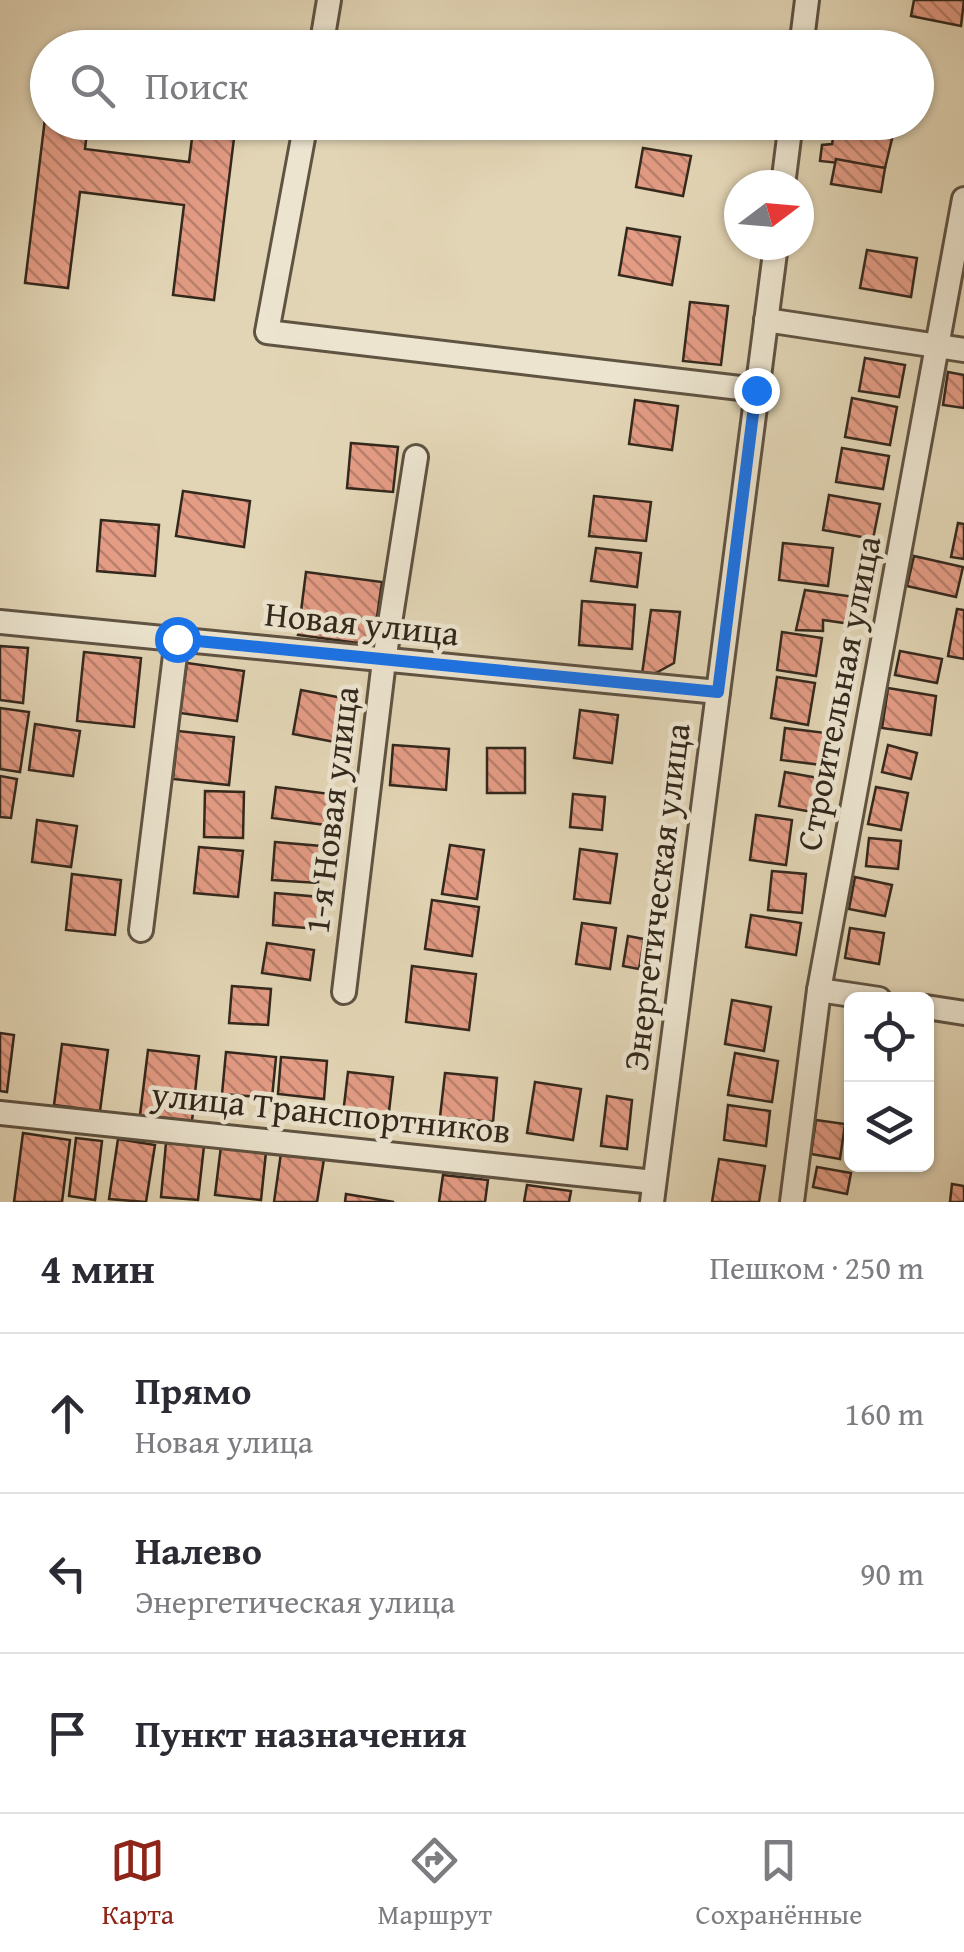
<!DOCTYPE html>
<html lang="ru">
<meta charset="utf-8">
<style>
body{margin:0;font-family:"Gentium Book Plus",serif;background:#f7f7f7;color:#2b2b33}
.controls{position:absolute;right:30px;bottom:30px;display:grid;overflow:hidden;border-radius:15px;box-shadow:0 2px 8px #0004}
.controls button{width:90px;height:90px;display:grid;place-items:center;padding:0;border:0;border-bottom:2px solid #e1e1e2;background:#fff;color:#2b2b33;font:50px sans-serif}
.compass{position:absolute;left:724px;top:170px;width:90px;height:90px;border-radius:50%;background:#fff;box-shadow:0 2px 8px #0004;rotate:74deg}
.stop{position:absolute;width:30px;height:30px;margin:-22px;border:8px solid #1a73e8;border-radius:50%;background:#fff}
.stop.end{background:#1a73e8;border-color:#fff;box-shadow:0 2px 10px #0008}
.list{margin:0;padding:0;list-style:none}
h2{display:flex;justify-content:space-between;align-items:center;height:130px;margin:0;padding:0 40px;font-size:42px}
h2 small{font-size:32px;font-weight:400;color:#7c7c81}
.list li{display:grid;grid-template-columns:65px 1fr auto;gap:30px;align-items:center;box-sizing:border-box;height:160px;padding:0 40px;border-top:2px solid #e1e1e2}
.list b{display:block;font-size:38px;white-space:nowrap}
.list p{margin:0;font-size:32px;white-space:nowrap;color:#7c7c81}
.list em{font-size:32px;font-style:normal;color:#7c7c81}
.icon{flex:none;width:55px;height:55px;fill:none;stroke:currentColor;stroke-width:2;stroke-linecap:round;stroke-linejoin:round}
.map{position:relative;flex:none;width:964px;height:1202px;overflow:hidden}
.search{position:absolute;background:#fff;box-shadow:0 2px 8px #0004;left:30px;right:30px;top:30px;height:110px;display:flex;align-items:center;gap:25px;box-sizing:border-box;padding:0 35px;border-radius:55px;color:#7c7c81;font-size:38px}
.sheet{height:610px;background:#fff}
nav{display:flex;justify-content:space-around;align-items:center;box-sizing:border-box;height:140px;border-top:2px solid #e1e1e2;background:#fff;font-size:28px;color:#7c7c81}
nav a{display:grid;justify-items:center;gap:5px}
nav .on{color:#8f2418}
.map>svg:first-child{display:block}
.building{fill:url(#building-back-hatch);stroke:#33281c;stroke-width:2.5}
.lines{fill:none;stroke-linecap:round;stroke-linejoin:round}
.minor-casing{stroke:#5f5342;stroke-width:28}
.minor{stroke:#ece4cf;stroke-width:22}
.route{stroke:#1a73e8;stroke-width:12}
.labels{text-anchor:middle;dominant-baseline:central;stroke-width:9;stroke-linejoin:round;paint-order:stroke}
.street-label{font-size:35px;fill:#33281c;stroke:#ece4cf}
</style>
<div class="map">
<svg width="964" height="1202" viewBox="0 0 964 1202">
<defs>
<pattern id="building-back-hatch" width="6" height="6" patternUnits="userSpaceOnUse" patternTransform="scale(2.5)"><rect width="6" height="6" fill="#e49c85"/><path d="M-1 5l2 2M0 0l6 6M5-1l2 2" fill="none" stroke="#b97f6c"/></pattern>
</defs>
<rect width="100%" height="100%" fill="#e2d5b5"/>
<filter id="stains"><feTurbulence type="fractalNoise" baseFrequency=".002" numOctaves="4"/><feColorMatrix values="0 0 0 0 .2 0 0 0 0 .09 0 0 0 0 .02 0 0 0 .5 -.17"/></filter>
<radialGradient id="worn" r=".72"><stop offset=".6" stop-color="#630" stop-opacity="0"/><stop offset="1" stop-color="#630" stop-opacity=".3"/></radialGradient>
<g class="building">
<polygon points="914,0 964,0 961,26 911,16"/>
<polygon points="48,94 48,122 88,122 85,149 189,162 194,122 236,122 214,300 173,295 184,205 80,192 68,288 25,283"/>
<polygon points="836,122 896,122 885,168 820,161 822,145 832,144"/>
<polygon points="643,148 691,156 683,196 636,187"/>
<polygon points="836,159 885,168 881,192 831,184"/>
<polygon points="627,228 680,237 672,285 619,275"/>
<polygon points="867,250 917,258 911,297 860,288"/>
<polygon points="690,302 728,306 721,365 683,361"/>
<polygon points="865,358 905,365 899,397 859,391"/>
<polygon points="948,372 964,375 964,408 943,405"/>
<polygon points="852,398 897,407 890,445 845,437"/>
<polygon points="635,400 678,406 672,450 629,444"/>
<polygon points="351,443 398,447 393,492 347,488"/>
<polygon points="842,448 889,456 883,489 836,482"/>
<polygon points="183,491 250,501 244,547 176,536"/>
<polygon points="829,495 880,504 873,539 823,530"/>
<polygon points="594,496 651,502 646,541 589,536"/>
<polygon points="101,520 159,525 155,576 97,571"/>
<polygon points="958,523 964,524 964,559 951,557"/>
<polygon points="783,543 833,548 828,586 779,580"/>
<polygon points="596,548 641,553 637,587 591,581"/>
<polygon points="914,556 963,567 956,597 907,586"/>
<polygon points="306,572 382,582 373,645 298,635"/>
<polygon points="805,590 855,597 851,624 823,620 823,631 796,630"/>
<polygon points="582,601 635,605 632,649 579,645"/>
<polygon points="957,609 964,610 964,659 948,656"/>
<polygon points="651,610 680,612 674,663 654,674 642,674"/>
<polygon points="782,632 822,638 816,676 777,670"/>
<polygon points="0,646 28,648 23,703 0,700"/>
<polygon points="900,651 942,659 937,683 895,675"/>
<polygon points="84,652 141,658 134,727 77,721"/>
<polygon points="187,663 244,671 237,721 180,713"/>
<polygon points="777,677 815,683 808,725 771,718"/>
<polygon points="888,688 936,696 931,735 882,728"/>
<polygon points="301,690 353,700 345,744 293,734"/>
<polygon points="0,708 29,712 20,772 0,769"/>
<polygon points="580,710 618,715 612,763 574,758"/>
<polygon points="35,724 80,731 73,776 29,770"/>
<polygon points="785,728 826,733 822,765 781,760"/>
<polygon points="178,731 234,737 229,785 173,779"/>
<polygon points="393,745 449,749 446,790 390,785"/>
<polygon points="888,745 917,753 911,779 882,772"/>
<rect x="487" y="748" width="38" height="45"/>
<polygon points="785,772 824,779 818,813 779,806"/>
<polygon points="0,776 17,779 11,818 0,817"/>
<polygon points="276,787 330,794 326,825 272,818"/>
<polygon points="876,787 908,793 901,830 868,824"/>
<polygon points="205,791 244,792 243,838 204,837"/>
<polygon points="573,794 605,797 602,830 570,827"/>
<polygon points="756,815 792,820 786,865 750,860"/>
<polygon points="37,820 77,826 71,867 32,862"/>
<polygon points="869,838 901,841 898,869 866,866"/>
<polygon points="275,842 321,846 318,883 272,880"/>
<polygon points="450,845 484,850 477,899 442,894"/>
<polygon points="199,847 243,851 238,897 194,893"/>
<polygon points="580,849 617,854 610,903 574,899"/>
<polygon points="772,871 806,874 802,913 768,910"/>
<polygon points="72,874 121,880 115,935 66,930"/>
<polygon points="855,877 892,885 885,916 849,909"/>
<polygon points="275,893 320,897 317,929 273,925"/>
<polygon points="432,900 479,907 472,956 425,949"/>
<polygon points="751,915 801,923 796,955 746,947"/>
<polygon points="582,923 616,928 610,969 576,964"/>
<polygon points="850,928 884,933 879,964 845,958"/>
<polygon points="628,936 644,939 639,969 623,966"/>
<polygon points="267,943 314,950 310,980 262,973"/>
<polygon points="412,966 476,974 469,1030 406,1022"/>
<polygon points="232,986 271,989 268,1025 229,1023"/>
<polygon points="732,1000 771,1007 764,1051 725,1044"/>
<polygon points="0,1033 14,1035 7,1092 0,1091"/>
<polygon points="62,1044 108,1050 100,1111 54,1105"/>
<polygon points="148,1050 199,1056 192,1121 140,1115"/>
<polygon points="226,1052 276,1057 272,1098 222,1094"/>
<polygon points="735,1053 778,1061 772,1102 728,1095"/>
<polygon points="281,1057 327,1061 324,1099 278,1094"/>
<polygon points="348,1072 393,1077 388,1120 343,1114"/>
<polygon points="445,1073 497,1078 493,1122 440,1117"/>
<polygon points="535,1082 581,1089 573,1140 527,1133"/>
<polygon points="607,1096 632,1100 627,1149 601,1146"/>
<polygon points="728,1105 770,1111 766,1146 724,1140"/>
<polygon points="816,1120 845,1124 840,1159 811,1154"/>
<polygon points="23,1133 70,1140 62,1202 14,1202"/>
<polygon points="76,1138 102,1141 95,1200 69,1196"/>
<polygon points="118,1139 155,1145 146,1202 109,1199"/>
<polygon points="166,1143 204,1146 198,1200 161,1197"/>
<polygon points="221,1146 266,1152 261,1200 215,1195"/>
<polygon points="281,1153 324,1159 317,1202 274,1202"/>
<polygon points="719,1159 765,1166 759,1202 712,1202"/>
<polygon points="817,1167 851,1173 847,1194 813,1187"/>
<polygon points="443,1175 488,1180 485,1202 439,1202"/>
<polygon points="952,1184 964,1186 964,1202 950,1202"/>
<polygon points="527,1185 571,1191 569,1202 524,1202"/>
<polygon points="346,1194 394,1202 345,1202"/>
</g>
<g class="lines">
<g class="minor-casing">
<g id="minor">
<polyline points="321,48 329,0"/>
<polyline points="801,48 807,0"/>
<polyline points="306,122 267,332 757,390"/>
<polyline points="783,185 791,122"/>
<polyline points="766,320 964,350"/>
<polyline points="0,622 718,692"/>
<polyline points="141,930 177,639"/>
<polyline points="819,990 879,999"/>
<polyline points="344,992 384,661 416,457"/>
<polyline points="926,1007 964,1013"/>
<polyline points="0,1113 654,1182"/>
<polyline points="652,1202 776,245"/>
<polyline points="792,1202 819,990 964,199"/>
</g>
</g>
<use href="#minor" class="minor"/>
</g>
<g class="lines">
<polyline class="route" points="177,639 718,692 756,390"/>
</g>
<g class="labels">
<g class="street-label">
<text transform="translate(362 623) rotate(6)">Новая улица</text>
<text transform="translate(838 693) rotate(-79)">Строительная улица</text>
<text transform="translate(331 810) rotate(-83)">1-я Новая улица</text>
<text transform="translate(656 897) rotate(-83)">Энергетическая улица</text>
<text transform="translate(331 1112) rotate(6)">улица Транспортников</text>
</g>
</g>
<rect width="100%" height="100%" filter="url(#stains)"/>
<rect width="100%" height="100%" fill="url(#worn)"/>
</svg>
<div class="controls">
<button><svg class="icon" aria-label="locate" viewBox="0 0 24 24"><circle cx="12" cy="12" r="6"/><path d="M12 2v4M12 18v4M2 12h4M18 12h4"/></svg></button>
<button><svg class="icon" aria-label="layers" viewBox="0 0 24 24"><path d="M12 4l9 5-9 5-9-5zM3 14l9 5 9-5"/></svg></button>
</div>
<svg class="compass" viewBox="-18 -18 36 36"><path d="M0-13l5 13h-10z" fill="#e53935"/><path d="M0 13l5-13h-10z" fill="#7c7c81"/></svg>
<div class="stop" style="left:177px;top:639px"></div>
<div class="stop end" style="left:756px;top:390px"></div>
<div class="search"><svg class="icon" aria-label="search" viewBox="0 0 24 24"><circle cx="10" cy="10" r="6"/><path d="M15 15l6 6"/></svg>Поиск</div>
</div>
<section class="sheet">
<h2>4 мин<small>Пешком · 250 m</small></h2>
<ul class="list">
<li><svg class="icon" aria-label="ahead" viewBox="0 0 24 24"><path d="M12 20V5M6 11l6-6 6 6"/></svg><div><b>Прямо</b><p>Новая улица</p></div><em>160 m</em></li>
<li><svg class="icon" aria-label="left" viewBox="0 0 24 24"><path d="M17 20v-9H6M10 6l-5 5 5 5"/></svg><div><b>Налево</b><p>Энергетическая улица</p></div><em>90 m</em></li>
<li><svg class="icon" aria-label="arrive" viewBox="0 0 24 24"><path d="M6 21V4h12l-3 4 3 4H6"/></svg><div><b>Пункт назначения</b></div></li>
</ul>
</section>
<nav>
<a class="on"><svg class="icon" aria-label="map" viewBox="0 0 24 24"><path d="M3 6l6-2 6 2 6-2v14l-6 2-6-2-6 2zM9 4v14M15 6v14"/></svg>Карта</a>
<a><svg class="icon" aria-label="directions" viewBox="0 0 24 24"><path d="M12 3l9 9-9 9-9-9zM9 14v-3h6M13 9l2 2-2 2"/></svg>Маршрут</a>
<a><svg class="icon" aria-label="saved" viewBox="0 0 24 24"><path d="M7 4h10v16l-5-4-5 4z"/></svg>Сохранённые</a>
</nav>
